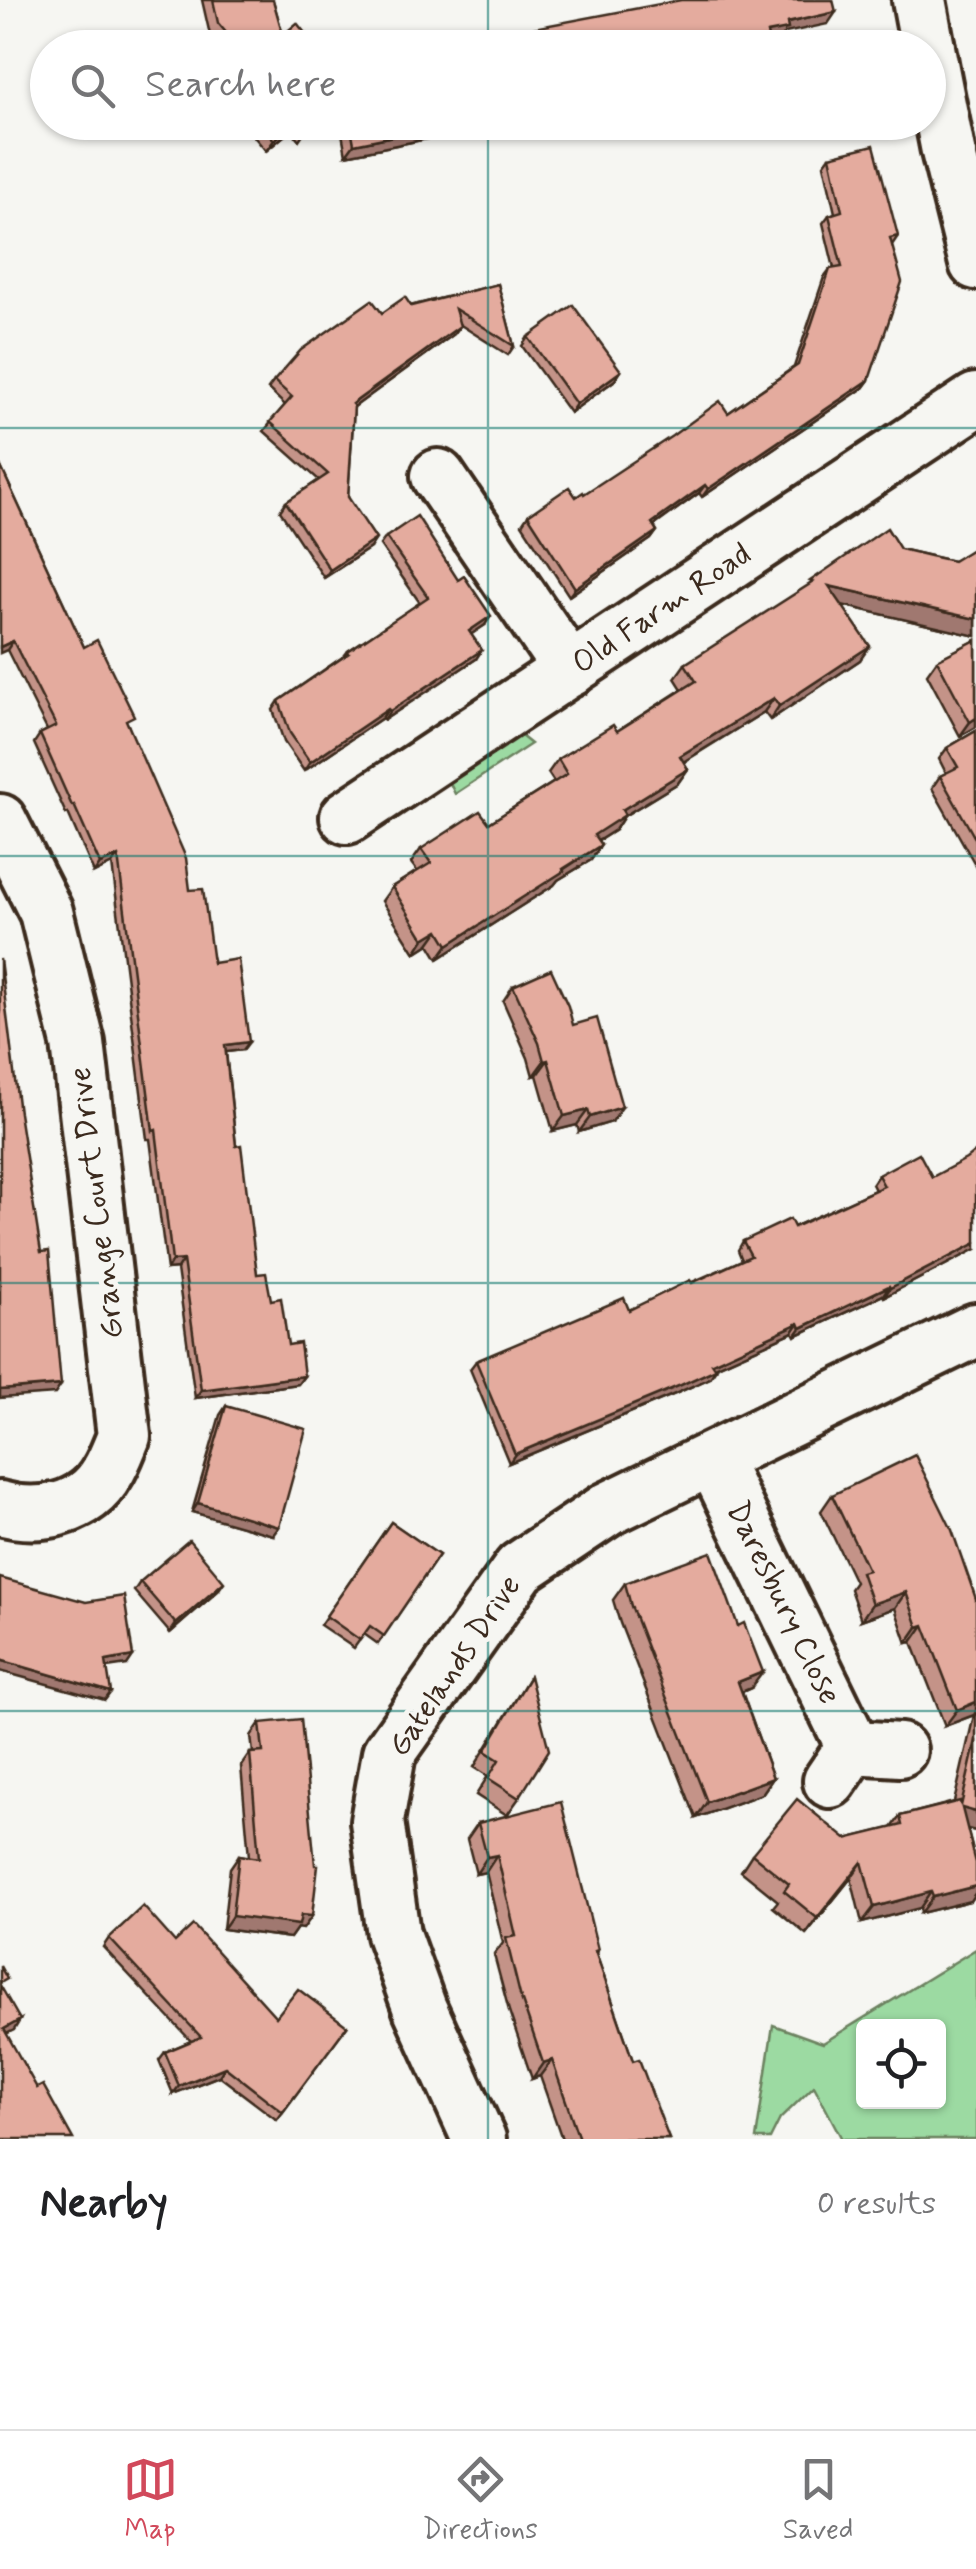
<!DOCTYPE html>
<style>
body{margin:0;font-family:Mynerve,sans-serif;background:#f2f2f2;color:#202124}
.controls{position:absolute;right:30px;bottom:30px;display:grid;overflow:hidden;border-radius:10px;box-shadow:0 2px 8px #0004}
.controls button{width:90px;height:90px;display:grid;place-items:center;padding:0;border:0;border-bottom:2px solid #e0e0e0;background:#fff;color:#202124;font:50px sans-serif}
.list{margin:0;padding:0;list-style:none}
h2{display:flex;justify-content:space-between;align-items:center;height:130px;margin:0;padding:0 40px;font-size:42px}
h2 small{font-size:32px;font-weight:400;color:#757577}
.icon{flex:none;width:55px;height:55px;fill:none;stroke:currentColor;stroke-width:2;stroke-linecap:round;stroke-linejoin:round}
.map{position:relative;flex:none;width:976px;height:2139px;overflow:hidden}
.search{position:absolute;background:#fff;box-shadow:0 2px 8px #0004;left:30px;right:30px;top:30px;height:110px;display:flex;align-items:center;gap:25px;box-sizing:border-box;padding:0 35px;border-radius:55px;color:#757577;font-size:38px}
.sheet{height:290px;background:#fff}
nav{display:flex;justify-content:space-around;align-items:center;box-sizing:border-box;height:140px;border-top:2px solid #e0e0e0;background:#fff;font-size:28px;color:#757577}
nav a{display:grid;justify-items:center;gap:5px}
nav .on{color:#d1495b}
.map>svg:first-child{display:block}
.green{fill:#9cdaa2;stroke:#6c8260;stroke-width:2.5;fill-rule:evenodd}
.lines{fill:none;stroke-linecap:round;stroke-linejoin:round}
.minor-casing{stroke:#3b2a1e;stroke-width:60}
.minor{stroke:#f6f6f2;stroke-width:52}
.wall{fill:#c49388;stroke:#3b2a1e;stroke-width:2.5}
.shaded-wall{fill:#a0786f;stroke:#3b2a1e;stroke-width:2.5}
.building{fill:#e4ab9e;stroke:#3b2a1e;stroke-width:2.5}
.grid{fill:none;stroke:#0f766e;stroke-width:2.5;stroke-opacity:0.55}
.labels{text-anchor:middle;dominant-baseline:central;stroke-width:10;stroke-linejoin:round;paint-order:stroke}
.street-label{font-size:32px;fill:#3b2a1e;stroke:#f6f6f2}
</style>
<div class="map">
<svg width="976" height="2139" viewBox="0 0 976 2139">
<rect width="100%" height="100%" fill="#f6f6f2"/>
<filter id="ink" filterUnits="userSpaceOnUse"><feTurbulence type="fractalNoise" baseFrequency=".01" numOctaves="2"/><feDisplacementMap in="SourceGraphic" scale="20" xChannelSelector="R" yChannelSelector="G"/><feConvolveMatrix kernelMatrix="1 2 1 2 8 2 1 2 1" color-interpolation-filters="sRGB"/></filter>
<g filter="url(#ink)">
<g class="green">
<polygon points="516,732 531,744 455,794 447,777"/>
<path d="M976,1949V2139H842L814,2086L780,2119L770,2139H756L773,2025L823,2043ZM864,2026H938V2102H864Z"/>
</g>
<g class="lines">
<g class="minor-casing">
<g id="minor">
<polyline points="919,0 928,48"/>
<polyline points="928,48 948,151 976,263"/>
<polyline points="438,476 570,670"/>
<polyline points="347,817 976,400"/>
<path d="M0,821L46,912L78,1043L124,1436C119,1448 114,1462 107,1473C86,1510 39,1519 0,1508"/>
<polyline points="713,1459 853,1747 830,1781"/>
<polyline points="853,1747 900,1750"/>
<polyline points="479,2139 420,2009 393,1934 377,1821 389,1753 520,1568 608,1509 976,1330"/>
</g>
</g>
<use href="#minor" class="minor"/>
</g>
<g class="wall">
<polygon points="202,0 273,0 283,35 317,48 221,48 210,35"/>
<polygon points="242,122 306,122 307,128 299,140 291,130 266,151"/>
<polygon points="340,122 513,122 346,155"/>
<polygon points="557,122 594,122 591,126 559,133"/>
<polygon points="830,156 898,236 892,245 869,380 863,388 702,497 699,493 654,526 657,531 651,539 569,596 522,524 528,515 584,494 728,413 794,367 824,277 830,269 834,268 823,223 829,215 835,213 824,164"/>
<polygon points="498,284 514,346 508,355 459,324 460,326 454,334 354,407 348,497 370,548 324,578 280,511 286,502 319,480 264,431 285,405 268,389 274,381 382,313"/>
<polygon points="528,337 621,371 615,380 570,413 522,346"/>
<polygon points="0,465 84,647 128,725 190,890 243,1050 226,1052 236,1146 257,1274 271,1300 288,1345 304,1376 298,1384 195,1398 177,1269 167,1270 150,1139 147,1139 112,864 94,873 68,813 66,814 34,743 40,734 47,730 7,650"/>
<polygon points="386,537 485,625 471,634 476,659 384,720 382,718 304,771 284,742 273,710 279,701 344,656 348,651 420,603 380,545"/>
<polygon points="900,549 953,561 976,551 976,636 842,605 860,660 770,720 764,712 684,762 688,769 678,783 624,816 615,830 598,841 601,845 591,860 558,880 554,885 438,959 429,944 415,953 382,901 392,887 417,871 411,863 421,849 489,823 554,782 548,773 558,759 617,731 682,689 675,678 685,664"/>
<polygon points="976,640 976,727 960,736 927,674 937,660"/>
<polygon points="976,731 976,866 932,788 940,776 946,773 939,759 947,748"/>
<polygon points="513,986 573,1025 612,1122 579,1132 577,1125 553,1131 537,1075 533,1076 528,1058 503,1001"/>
<polygon points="878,1175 932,1177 976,1249 884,1297 883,1295 795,1336 793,1332 715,1367 710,1378 675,1394 509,1463 470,1369 476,1361 629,1310 742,1260 738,1250 743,1241 794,1227 875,1190 872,1184"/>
<polygon points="226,1406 273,1535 192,1512 220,1415"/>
<polygon points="832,1495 976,1599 976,1831 967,1829 976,1863 976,1892 970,1901 921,1913 920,1908 862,1923 851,1878 806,1934 773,1907 778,1901 741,1871 752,1854 846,1839 892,1828 900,1816 954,1802 974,1715 945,1726 912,1642 907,1643 895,1608 861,1620 850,1589 855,1582 821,1511"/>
<polygon points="391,1522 439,1555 378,1644 364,1634 354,1648 320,1625"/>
<polygon points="140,1582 218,1591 170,1633 134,1591"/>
<polygon points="625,1583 751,1688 742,1692 773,1778 762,1794 696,1818 620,1623 613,1600"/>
<polygon points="530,1676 519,1798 507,1815 476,1795 488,1776 474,1767"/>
<polygon points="260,1723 312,1916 303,1929 297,1928 290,1938 223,1929 230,1868 239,1855 249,1857 241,1766 250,1753 253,1753 251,1736"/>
<polygon points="478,1823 598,1950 596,1953 633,2061 669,2139 562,2139 540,2076 532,2079 509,2011 494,1955 503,1943 486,1872 476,1874 467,1839"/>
<polygon points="109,1938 175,1942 276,2017 347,2026 277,2120 219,2076 173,2094 159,2060 165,2052 191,2041 103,1947"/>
</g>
<g class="shaded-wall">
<polygon points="836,12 828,24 785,33 780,40 759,45 767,33 787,23"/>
<polygon points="295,122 297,122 291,130 266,151 274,140"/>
<polygon points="462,122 513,122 346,155 354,144"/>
<polygon points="566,122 594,122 591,126 559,133"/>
<polygon points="460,326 454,334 346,413 352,404"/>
<polygon points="621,371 615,380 570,413 576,404"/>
<polygon points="869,380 863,388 702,497 708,489"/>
<polygon points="705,485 699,493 646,531 652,523"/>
<polygon points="657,531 651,539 569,596 575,588"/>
<polygon points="376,539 370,548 324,578 330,570"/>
<polygon points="829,586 976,619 976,636 820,600"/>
<polygon points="491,616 485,625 463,640 469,631"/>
<polygon points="13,641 7,650 0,653 0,647"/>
<polygon points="870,646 860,660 770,720 779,706"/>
<polygon points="482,650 476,659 384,720 390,711"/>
<polygon points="774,698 764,712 670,770 680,756"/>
<polygon points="388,709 382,718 304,771 310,762"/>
<polygon points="976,718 976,727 960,736 970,722"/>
<polygon points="688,769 678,783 624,816 615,830 585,849 594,835 622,810"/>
<polygon points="601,845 591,860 558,880 554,885 438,959 448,945"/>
<polygon points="118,856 112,864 94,873 100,864"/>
<polygon points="439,930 429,944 415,953 424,939"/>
<polygon points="249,1042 243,1050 219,1053 225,1045"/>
<polygon points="548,1060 537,1075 533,1076 544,1061"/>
<polygon points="622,1107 612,1122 579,1132 590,1117"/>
<polygon points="588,1110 577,1125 553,1131 564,1116"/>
<polygon points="976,1243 976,1249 884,1297 890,1288"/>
<polygon points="183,1260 177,1269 167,1270 172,1261"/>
<polygon points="889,1286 883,1295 795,1336 801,1328"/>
<polygon points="799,1323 793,1332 706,1371 712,1363"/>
<polygon points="716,1369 710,1378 675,1394 509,1463 515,1454"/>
<polygon points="304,1376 298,1384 195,1398 201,1390"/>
<polygon points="61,1385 55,1394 0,1398 0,1390"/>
<polygon points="198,1503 279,1527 273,1535 192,1512"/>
<polygon points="224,1582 218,1591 170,1633 176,1624"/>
<polygon points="906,1592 895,1608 861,1620 872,1604"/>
<polygon points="924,1625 912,1642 907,1643 918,1627"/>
<polygon points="133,1656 127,1665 100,1669 106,1661"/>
<polygon points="0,1660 111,1692 105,1700 0,1671"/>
<polygon points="763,1672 751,1688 727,1698 738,1682"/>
<polygon points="976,1702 976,1711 974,1715 945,1726 957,1710"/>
<polygon points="773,1778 762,1794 696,1818 707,1802"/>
<polygon points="962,1808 976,1812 976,1831 950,1825"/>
<polygon points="497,1855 486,1872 476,1874 487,1857"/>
<polygon points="862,1862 851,1878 806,1934 817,1918"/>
<polygon points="976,1886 976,1892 970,1901 921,1913 933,1897"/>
<polygon points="931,1892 920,1908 862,1923 874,1907"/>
<polygon points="301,1915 312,1916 303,1929 297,1928 290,1938 223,1929 232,1916"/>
<polygon points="20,2020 14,2030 0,2037 4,2029"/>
<polygon points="552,2060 540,2076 532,2079 543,2063"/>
<polygon points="225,2067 219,2076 173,2094 179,2086"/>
</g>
<g class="building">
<polygon points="213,0 273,0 283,35 297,23 317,48 239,48 218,23"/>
<polygon points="681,0 833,0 836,12 787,23 788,29 767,33 770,48 429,48"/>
<polygon points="259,122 295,122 274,140"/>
<polygon points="350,122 462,122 354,144"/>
<polygon points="874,145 898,236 890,238 902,282 869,380 708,489 705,485 652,523 657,531 575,588 528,515 569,487 576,497 583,492 584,494 672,436 720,401 728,413 798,365 830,269 842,267 829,215 842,211 830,156"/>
<polygon points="498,284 514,346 455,309 460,326 352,404 354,406 348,497 376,539 330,570 286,502 328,474 270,422 292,397 274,381 301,350 372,300 382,313 405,297 411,306"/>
<polygon points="573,305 621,371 576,404 528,337"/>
<polygon points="0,465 84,647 97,640 134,716 126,720 186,858 190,890 203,889 213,963 238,959 249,1042 225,1045 236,1146 241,1145 257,1274 266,1273 271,1300 281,1298 288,1345 300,1343 304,1376 201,1390 183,1260 172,1261 156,1130 153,1131 118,856 100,864 74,805 72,806 40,734 56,726 13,641 0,647"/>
<polygon points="417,516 458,580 464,576 491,616 469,631 482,650 390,711 388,709 310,762 290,733 279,701 349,653 348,651 428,597 386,537"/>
<polygon points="887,528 900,549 930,556 953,561 974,548 976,551 976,619 829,586 870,646 779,706 774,698 680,756 688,769 622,810 625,815 594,835 601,845 563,869 564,871 448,945 439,930 424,939 392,887 431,863 421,849 480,811 489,823 567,774 558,759 613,725 617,731 696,681 685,664 813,582 810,581"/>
<polygon points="976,640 976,718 970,722 937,660"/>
<polygon points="976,731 976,840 940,776 958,767 947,748"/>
<polygon points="0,959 19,1113 41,1252 49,1251 61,1385 0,1390"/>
<polygon points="551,969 568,1006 573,1025 597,1018 622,1107 590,1117 588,1110 564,1116 548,1060 544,1061 539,1043 513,986"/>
<polygon points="976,1151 976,1243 890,1288 889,1286 801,1328 799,1323 712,1363 716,1369 681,1385 515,1454 476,1361 624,1298 629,1310 690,1280 692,1283 751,1256 743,1241 790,1219 794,1227 884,1186 878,1175 919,1153 932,1177 966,1159"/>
<polygon points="226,1406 306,1429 279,1527 198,1503"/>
<polygon points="915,1455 952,1530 976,1599 976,1702 957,1710 924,1625 918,1627 906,1592 872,1604 861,1572 868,1570 832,1495"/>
<polygon points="391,1522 439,1555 384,1636 370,1626 360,1640 326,1616"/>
<polygon points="189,1540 224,1582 176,1624 140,1582"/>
<polygon points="711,1552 738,1626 744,1623 763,1672 738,1682 773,1778 707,1802 631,1606 625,1583"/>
<polygon points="0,1578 86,1602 124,1596 133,1656 106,1661 111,1692 0,1660"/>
<polygon points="530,1676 549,1750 519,1798 488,1778 499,1760 485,1751"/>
<polygon points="301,1719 315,1865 318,1865 312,1916 301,1915 299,1925 232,1916 239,1855 259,1858 250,1753 263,1752 260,1723"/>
<polygon points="976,1740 976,1812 962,1808 976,1863 976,1886 933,1897 931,1892 874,1907 862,1862 817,1918 784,1891 789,1884 752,1854 797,1799 846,1839 902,1825 900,1816 960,1801 961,1806"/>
<polygon points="561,1802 598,1950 595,1951 633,2061 639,2059 669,2139 579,2139 552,2060 543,2063 520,1995 506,1938 516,1936 506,1893 497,1855 487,1857 478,1823"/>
<polygon points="143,1906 175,1942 193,1925 276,2017 298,1989 347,2026 283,2112 225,2067 179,2086 165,2052 201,2037 109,1938"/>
<polygon points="0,1966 7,1979 0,1983"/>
<polygon points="0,1985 20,2020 4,2029 37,2088 43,2085 73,2139 0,2139"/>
</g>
</g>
<path class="grid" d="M488,0V48M488,122V2139M0,428H976M0,856H976M0,1283H976M0,1711H976"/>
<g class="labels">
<g class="street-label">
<text transform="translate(662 609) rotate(-34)">Old Farm Road</text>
<text transform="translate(97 1203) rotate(-97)">Grange Court Drive</text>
<text transform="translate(783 1603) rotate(64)">Daresbury Close</text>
<text transform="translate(455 1666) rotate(-56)">Gatelands Drive</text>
</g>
</g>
</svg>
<div class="controls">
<button><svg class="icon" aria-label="locate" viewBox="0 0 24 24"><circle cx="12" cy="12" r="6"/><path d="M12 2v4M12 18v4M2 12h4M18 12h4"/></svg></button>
</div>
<div class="search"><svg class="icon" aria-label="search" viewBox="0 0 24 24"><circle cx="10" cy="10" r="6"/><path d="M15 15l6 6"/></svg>Search here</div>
</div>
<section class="sheet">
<h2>Nearby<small>0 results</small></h2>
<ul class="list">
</ul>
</section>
<nav>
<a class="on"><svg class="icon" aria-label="map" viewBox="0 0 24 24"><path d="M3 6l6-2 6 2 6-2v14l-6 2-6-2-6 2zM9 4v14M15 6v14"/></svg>Map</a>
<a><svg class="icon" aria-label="directions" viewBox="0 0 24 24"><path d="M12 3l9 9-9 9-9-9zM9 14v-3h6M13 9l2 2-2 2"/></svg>Directions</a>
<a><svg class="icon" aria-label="saved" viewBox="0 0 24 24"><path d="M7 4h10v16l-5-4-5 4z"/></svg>Saved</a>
</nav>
